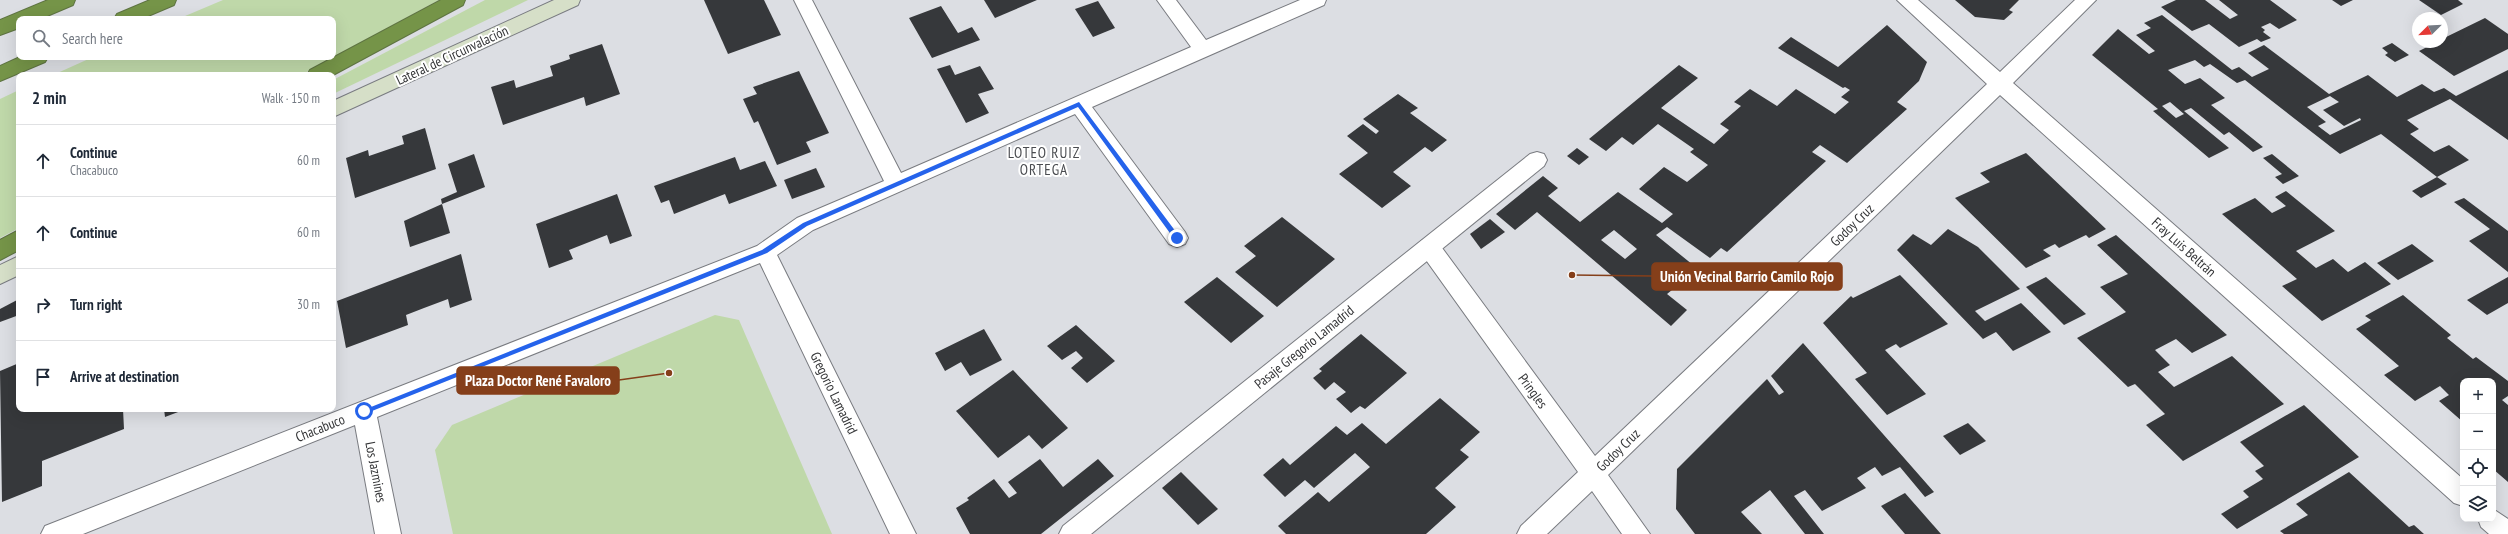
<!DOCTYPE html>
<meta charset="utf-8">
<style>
body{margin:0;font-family:"PT Sans Narrow",sans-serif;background:#f2f2f3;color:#1f2937}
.controls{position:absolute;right:12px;bottom:12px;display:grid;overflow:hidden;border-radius:8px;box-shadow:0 4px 16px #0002}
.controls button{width:36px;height:36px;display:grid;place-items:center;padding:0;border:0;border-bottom:1px solid #e0e1e3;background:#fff;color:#1f2937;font:20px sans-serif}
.compass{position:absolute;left:2412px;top:12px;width:36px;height:36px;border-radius:50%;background:#fff;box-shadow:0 4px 16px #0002;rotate:246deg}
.stop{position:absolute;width:12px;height:12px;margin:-9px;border:3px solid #2563eb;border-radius:50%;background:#fff}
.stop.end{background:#2563eb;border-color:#fff;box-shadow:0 1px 4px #0008}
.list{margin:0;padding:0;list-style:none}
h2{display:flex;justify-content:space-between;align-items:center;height:52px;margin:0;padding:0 16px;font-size:17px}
h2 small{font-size:13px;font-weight:400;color:#747a83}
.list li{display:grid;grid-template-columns:26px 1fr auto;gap:12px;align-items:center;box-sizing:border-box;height:72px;padding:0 16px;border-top:1px solid #e0e1e3}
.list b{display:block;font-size:15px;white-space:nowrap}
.list p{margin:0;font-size:13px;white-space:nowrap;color:#747a83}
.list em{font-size:13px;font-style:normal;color:#747a83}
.icon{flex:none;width:22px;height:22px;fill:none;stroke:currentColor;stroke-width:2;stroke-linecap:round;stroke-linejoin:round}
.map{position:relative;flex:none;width:2508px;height:534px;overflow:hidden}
.search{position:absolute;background:#fff;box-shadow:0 4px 16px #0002;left:16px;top:16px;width:320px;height:44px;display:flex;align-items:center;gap:10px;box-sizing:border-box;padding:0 14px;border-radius:8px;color:#747a83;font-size:15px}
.panel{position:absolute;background:#fff;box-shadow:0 4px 16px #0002;left:16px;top:72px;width:320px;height:340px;border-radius:8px}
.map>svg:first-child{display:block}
.green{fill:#bfd8a9}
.building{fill:#36383b;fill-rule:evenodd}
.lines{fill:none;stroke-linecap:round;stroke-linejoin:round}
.lane-casing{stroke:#797b80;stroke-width:2}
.street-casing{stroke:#797b80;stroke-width:2}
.secondary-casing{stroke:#797b80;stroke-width:2}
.highway-casing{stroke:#5e7342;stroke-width:2}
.lane{fill:#fff;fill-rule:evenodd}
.street{fill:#fff;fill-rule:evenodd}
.secondary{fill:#d6dfc8;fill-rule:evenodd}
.highway{fill:#759448;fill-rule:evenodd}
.route{fill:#2563eb}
.labels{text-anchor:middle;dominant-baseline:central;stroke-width:4;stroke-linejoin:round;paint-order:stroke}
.street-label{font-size:14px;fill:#343537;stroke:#fff}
.neighbourhood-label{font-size:15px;letter-spacing:1px;fill:#4a4c50;stroke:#fff}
.leader{fill:none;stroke:#853f1a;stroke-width:1.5}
.callout-dot{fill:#853f1a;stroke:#fff;stroke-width:1.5}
.callout{fill:#853f1a;stroke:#853f1a;stroke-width:1.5}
.callout-label{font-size:15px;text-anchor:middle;font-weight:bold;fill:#fff}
</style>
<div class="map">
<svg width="2508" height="534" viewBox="0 0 2508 534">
<rect width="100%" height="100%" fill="#dcdee3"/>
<g class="green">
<polygon points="223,0 439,0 301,75 53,75 93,57 333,57 333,19 178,19"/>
<polygon points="485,0 528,0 333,94 333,80"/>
<polygon points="19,90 19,228 0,238 0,99"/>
<polygon points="715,315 739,320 832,534 453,534 435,450 452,425"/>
</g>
<g class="building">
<polygon points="704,0 764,0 781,35 728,54"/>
<polygon points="984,0 1037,0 995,18"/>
<polygon points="1955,0 2019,0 2009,10 2013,12 2004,20 1975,17"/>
<polygon points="2176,0 2205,0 2230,19 2238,15 2219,0 2270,0 2297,20 2279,29 2270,23 2261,27 2265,30 2263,32 2271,38 2261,42 2257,39 2239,47 2209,24 2192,31 2161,7"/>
<polygon points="2332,0 2353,0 2341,6"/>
<polygon points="2419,0 2458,0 2463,4 2441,15"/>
<polygon points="1098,1 1115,28 1093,37 1075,9"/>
<polygon points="941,6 958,33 972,27 980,40 932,58 909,18"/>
<path d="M2162,15L2232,70L2239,67L2252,77L2269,69L2248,53L2264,45L2329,94L2368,75L2397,97L2422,84L2434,92L2444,88L2456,96L2508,70V140L2450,99L2407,120L2419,129L2410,134L2434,152L2449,145L2469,160L2437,177L2381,134L2340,154L2245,80L2237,83L2210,64L2204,67L2195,60L2168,70L2185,84L2200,78L2225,98L2211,105L2263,147L2253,152L2229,132L2224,135L2191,108L2184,111L2229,148L2209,158L2153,111L2158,109L2092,55L2118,29L2149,54L2155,51L2136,35L2151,28L2144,23ZM2330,96L2339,102L2323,110L2344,126L2360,118L2361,120L2330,135L2318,126L2326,122L2307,107ZM2170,102L2184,114L2176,118L2162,106Z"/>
<polygon points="2485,18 2508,34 2508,49 2454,76 2419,51 2437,42 2442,42 2442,39"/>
<path d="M1887,25L1927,62L1919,81L1897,102L1907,109L1847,163L1820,145L1812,152L1826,161L1727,252L1721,248L1710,258L1667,227L1656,235L1698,269L1667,294L1687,310L1671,326L1537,212L1515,230L1496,214L1543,176L1558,188L1548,196L1580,222L1618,192L1662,223L1673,214L1639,189L1664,167L1687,182L1708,165L1690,152L1694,149L1658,124L1633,145L1622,137L1606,151L1589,139L1679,65L1698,78L1661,108L1714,144L1729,130L1720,124L1741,106L1734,102L1750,89L1777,106L1796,89L1835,114L1849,102L1841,97L1850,90L1845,87L1843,88L1778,48L1791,37L1838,67ZM1614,230L1637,249L1625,259L1601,240Z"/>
<polygon points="2392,43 2409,55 2395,62 2385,55 2388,53 2382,48"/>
<polygon points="602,44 620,94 586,106 584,97 503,125 491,87 514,80 516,88 553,76 550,66 570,59 569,55"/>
<polygon points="950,65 955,75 980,66 994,89 978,94 989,113 966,123 937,69"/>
<polygon points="799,71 829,133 806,142 811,152 777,165 758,121 754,123 743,99 757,94 753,87"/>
<polygon points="1398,94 1418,108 1410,113 1447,140 1432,152 1425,147 1393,172 1411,186 1382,208 1339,174 1368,153 1347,136 1363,124 1376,134 1379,131 1363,119"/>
<polygon points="425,128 436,169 355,198 346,158 368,150 369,156 404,144 402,136"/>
<polygon points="1577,148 1589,157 1579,165 1567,156"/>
<polygon points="2026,153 2106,229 2089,238 2086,235 2059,248 2055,244 2043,250 2051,256 2026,268 1955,198 1990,182 1980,173"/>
<polygon points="474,154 485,187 442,204 441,199 457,192 448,164"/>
<polygon points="2272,154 2299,176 2283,184 2275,177 2282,174 2263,158"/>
<polygon points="735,157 740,170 765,161 777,186 729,204 725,194 674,214 669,200 661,203 654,186"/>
<polygon points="816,168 825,187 792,199 784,180"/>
<polygon points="2437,177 2447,184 2421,198 2412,191"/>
<polygon points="2286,191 2335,231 2296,251 2316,268 2333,259 2348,272 2365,262 2391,284 2322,321 2282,286 2297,279 2222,214 2255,198 2272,213 2286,206 2275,197"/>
<polygon points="617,194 632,236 610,244 607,235 569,250 573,259 549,268 536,224"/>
<polygon points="2464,198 2508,231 2508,272 2469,241 2490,229 2454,202"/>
<polygon points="442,204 450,233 410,247 404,221"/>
<polygon points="1282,217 1335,259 1277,307 1235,272 1256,256 1244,246"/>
<polygon points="1490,219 1505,232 1481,249 1470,234"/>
<polygon points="1948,229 1978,247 2020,289 1975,311 1985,321 2021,303 2051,332 2013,351 1996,332 1983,339 1897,250 1913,234 1931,245"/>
<polygon points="2116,235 2227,335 2192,353 2176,339 2155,350 2170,365 2158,372 2174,387 2232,356 2284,404 2183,461 2146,425 2165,414 2135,384 2128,387 2077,338 2126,312 2100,287 2128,274 2097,245"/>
<polygon points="2412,244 2434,261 2398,280 2377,263"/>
<polygon points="461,254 472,300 450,308 448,299 424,308 406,315 408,325 346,348 337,301"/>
<polygon points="1900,275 1948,324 1900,348 1896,344 1885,350 1926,394 1887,415 1855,379 1867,373 1823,323 1851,296 1853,298"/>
<polygon points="1217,277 1264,316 1231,343 1184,302"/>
<polygon points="2046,277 2086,314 2064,325 2026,287"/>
<polygon points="2508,277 2508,303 2487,315 2467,300"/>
<polygon points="2403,295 2451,335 2447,338 2473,359 2476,357 2508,381 2508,396 2502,400 2508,405 2508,482 2493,469 2493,381 2463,381 2463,422 2439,401 2449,395 2440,386 2415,401 2384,375 2399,366 2356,329 2371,320 2365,316"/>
<polygon points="19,299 19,315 0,322 0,309"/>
<polygon points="1076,325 1115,361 1087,383 1071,368 1083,358 1076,351 1062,360 1047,346"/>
<polygon points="984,329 1002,360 970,376 961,362 945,371 935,353"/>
<polygon points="1361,334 1407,373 1365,409 1360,406 1351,413 1336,399 1346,392 1334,382 1325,390 1313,378 1322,371 1319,369"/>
<polygon points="1803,343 1934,492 1925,497 1900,467 1882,476 1875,467 1857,478 1866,488 1822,511 1805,490 1794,496 1824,534 1805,534 1770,490 1741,512 1762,534 1695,534 1676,509 1677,469 1767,379 1779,395 1784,392 1771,376"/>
<polygon points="19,363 19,409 123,409 124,429 42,461 42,486 2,502 0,371"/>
<polygon points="1013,370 1068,428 1042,449 1029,435 998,458 956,411"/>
<polygon points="1440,398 1480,432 1460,450 1469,457 1435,488 1456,507 1426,534 1286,534 1278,526 1318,492 1329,502 1370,467 1355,453 1314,488 1305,480 1285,497 1263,475 1283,458 1290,465 1336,426 1347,435 1362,423 1386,444"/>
<polygon points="2304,405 2359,457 2237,529 2221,514 2249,497 2243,491 2263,479 2255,471 2264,466 2240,442"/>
<polygon points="164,409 186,409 165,417"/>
<polygon points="1968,423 1986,441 1960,455 1943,436"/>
<polygon points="1040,459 1063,487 1098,459 1114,476 1041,534 970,534 956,508 969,500 967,498 994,479 1009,498 1017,493 1008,482"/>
<polygon points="1181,472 1218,509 1198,525 1162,488"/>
<polygon points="2349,472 2409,527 2414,525 2424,534 2284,534 2280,531 2308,515 2296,504"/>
<polygon points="1905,493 1941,534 1905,534 1881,506"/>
</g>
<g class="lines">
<g class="lane-casing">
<polygon id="lane" points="1537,152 1544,154 1547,160 1544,166 1091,534 1059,534 1063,526 1530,154"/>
</g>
<g class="street-casing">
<g id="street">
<polygon points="794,0 812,0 901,173 1191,47 1157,0 1176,0 1206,40 1300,0 1326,0 1324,5 1092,107 1185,232 1188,238 1185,244 1177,247 1169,244 1075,114 813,230 777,255 916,534 890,534 760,263 377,417 401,534 375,534 355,425 83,534 41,534 45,526 757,246 797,218 884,181"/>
<polygon points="1897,0 1918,0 2000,72 2075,0 2096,0 2013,83 2463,479 2463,506 2454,503 2000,95 1608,475 1650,534 1622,534 1592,491 1547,534 1517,534 1521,526 1578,472 1421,253 1418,247 1421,241 1429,238 1437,241 1595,456 1987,84"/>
<polygon points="2493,509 2508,519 2508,534 2489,534 2481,527 2478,519 2493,519"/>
</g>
</g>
<g class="secondary-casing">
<g id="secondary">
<polygon points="554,0 580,0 578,5 333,117 333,101"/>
<polygon points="19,256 19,275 0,284 0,265"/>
</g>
</g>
<g class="highway-casing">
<g id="highway">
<polygon points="48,0 75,0 73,5 40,19 19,19 19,28 0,35 0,20"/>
<polygon points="150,0 176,0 174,5 141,19 114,19 117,14"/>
<polygon points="441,0 465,0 463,5 333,75 307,75 310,70"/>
<polygon points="20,57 48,57 45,62 0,81 0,66"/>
<polygon points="19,230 19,250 0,260 0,240"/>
</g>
</g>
<use href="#lane" class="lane"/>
<use href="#street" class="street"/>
<use href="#secondary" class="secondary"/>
<use href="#highway" class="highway"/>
</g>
<polygon class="route" points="1079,102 1179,236 1179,240 1175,240 1078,107 807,226 767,253 367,413 361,411 762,250 803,223"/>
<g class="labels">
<g class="street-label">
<text transform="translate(452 55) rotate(-25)">Lateral de Circunvalación</text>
<text transform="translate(1852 225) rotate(-44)">Godoy Cruz</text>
<text transform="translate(2184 247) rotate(42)">Fray Luis Beltrán</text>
<text transform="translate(1304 347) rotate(-39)">Pasaje Gregorio Lamadrid</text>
<text transform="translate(1533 391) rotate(54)">Pringles</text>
<text transform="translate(834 393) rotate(64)">Gregorio Lamadrid</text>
<text transform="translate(320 428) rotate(-22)">Chacabuco</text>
<text transform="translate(1618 450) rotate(-44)">Godoy Cruz</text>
<text transform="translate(376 472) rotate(79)">Los Jazmines</text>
</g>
<g class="neighbourhood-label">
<text x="1044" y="152">LOTEO RUIZ<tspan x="1044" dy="17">ORTEGA</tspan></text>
</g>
</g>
<path class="leader" d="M1572 275L1652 276M669 373L619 380"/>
<g class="callout-dot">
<circle cx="1572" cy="275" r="4"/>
<circle cx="669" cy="373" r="4"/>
</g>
<g class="callout">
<rect x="1652" y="263" width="190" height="27" rx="4"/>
<rect x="457" y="367" width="162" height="27" rx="4"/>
</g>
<g class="callout-label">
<text x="1747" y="282">Unión Vecinal Barrio Camilo Rojo</text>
<text x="538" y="386">Plaza Doctor René Favaloro</text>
</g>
</svg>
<div class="controls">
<button>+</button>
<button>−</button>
<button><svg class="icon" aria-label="locate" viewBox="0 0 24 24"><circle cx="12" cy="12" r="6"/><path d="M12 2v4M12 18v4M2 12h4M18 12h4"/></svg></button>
<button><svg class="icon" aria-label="layers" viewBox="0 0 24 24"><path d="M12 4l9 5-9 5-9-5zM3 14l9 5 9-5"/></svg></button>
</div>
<svg class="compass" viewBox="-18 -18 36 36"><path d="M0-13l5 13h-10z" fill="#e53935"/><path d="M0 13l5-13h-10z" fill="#747a83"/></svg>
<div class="stop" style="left:364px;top:411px"></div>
<div class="stop end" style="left:1177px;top:238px"></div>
<div class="search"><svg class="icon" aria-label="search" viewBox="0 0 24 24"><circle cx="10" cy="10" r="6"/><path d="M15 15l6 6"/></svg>Search here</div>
<section class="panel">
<h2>2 min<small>Walk · 150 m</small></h2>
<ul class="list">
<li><svg class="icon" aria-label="ahead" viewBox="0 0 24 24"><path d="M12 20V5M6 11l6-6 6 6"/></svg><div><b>Continue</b><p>Chacabuco</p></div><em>60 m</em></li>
<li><svg class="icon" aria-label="ahead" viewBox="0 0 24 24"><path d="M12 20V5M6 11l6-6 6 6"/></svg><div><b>Continue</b></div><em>60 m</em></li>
<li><svg class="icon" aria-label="right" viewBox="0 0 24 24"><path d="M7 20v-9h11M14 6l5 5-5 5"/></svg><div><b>Turn right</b></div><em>30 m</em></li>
<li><svg class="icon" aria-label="arrive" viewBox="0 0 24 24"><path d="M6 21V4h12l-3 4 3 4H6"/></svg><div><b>Arrive at destination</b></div></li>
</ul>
</section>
</div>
